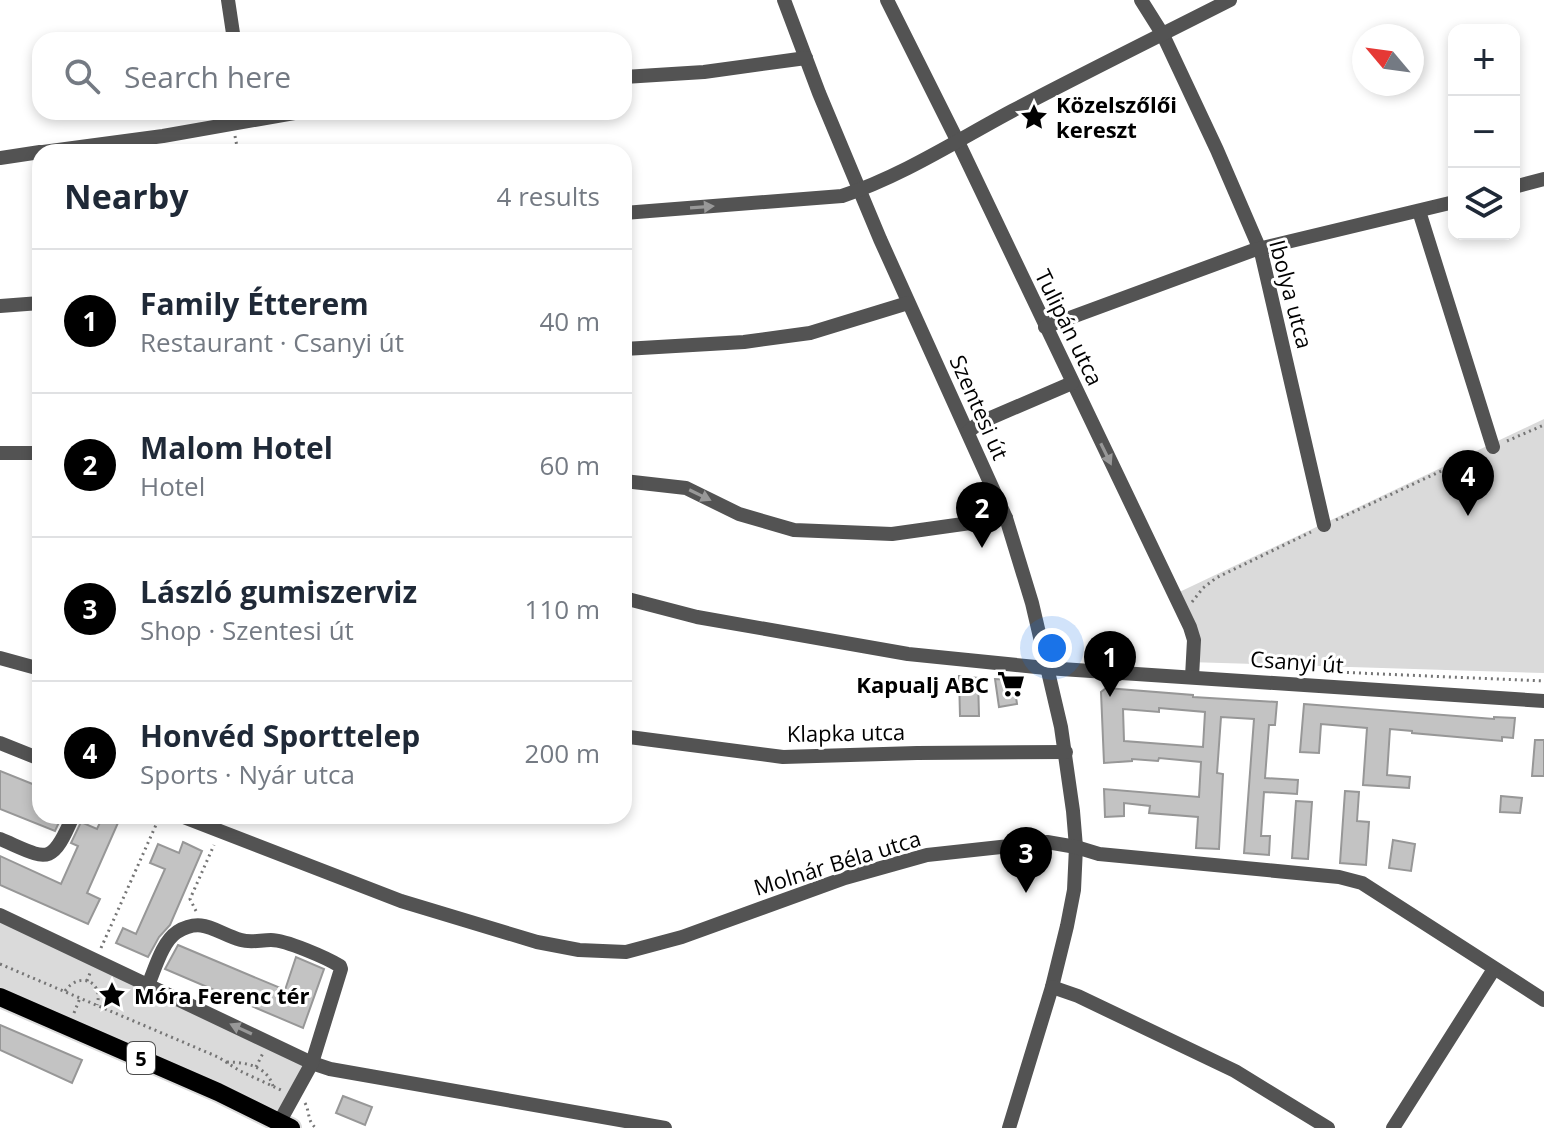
<!DOCTYPE html>
<meta charset="utf-8">
<style>
body{margin:0;font-family:"Open Sans",sans-serif;background:#f2f2f3;color:#1f2937}
.controls{position:absolute;right:24px;top:24px;display:grid;overflow:hidden;border-radius:16px;box-shadow:0 4px 12px #0003}
.controls button{width:72px;height:72px;display:grid;place-items:center;padding:0;border:0;border-bottom:2px solid #e0e1e3;background:#fff;color:#1f2937;font:40px sans-serif}
.compass{position:absolute;left:1352px;top:24px;width:72px;height:72px;border-radius:50%;background:#fff;box-shadow:0 4px 12px #0003;rotate:299deg}
.you{position:absolute;left:1052px;top:648px;width:28px;height:28px;margin:-20px;border:6px solid #fff;border-radius:50%;background:#1a73e8;box-shadow:0 0 0 12px #1a73e833}
.badge{display:grid;place-items:center;width:52px;height:52px;border-radius:50%;background:#000;color:#fff;font-size:26px;font-weight:700}
.pin{position:absolute;translate:-50% -66px;filter:drop-shadow(0 2px 4px #0008)}
.pin::after{content:'';position:absolute;top:42px;width:28px;height:24px;background:inherit;clip-path:polygon(0 0,100% 0,50% 100%)}
.list{margin:0;padding:0;list-style:none}
h2{display:flex;justify-content:space-between;align-items:center;height:104px;margin:0;padding:0 32px;font-size:34px}
h2 small{font-size:26px;font-weight:400;color:#747a83}
.list li{display:grid;grid-template-columns:52px 1fr auto;gap:24px;align-items:center;box-sizing:border-box;height:144px;padding:0 32px;border-top:2px solid #e0e1e3}
.list b{display:block;font-size:30px;white-space:nowrap}
.list p{margin:0;font-size:26px;white-space:nowrap;color:#747a83}
.list em{font-size:26px;font-style:normal;color:#747a83}
.icon{flex:none;width:44px;height:44px;fill:none;stroke:currentColor;stroke-width:2;stroke-linecap:round;stroke-linejoin:round}
.map{position:relative;flex:none;width:1544px;height:1128px;overflow:hidden}
.search{position:absolute;background:#fff;box-shadow:0 4px 12px #0003;left:32px;top:32px;width:600px;height:88px;display:flex;align-items:center;gap:20px;box-sizing:border-box;padding:0 28px;border-radius:24px;color:#747a83;font-size:30px}
.panel{position:absolute;background:#fff;box-shadow:0 4px 12px #0003;left:32px;top:144px;width:600px;height:680px;border-radius:24px}
.map>svg:first-child{display:block}
.green{fill:#dadada}
.building{fill:#c3c3c3;stroke:#979797;stroke-width:2;fill-rule:evenodd}
.lines{fill:none;stroke-linecap:round;stroke-linejoin:round}
.major-casing{stroke:#dbdbdb;stroke-width:22}
.path{stroke:#757575;stroke-width:3;stroke-dasharray:2 4;stroke-linecap:butt}
.minor{stroke:#535353;stroke-width:14}
.major{stroke:#000;stroke-width:18}
.oneway{fill:#989898}
.labels{text-anchor:middle;dominant-baseline:central;stroke-width:6;stroke-linejoin:round;paint-order:stroke}
.shield{fill:#fff;stroke:#4c4c4c;stroke-width:2}
.shield-label{font-size:20px;font-weight:bold;fill:#000}
.poi-label{font-size:22px;font-weight:bold;fill:#000;stroke:#fff;text-anchor:start}
.street-label{font-size:22px;fill:#000;stroke:#fff}
</style>
<div class="map">
<svg width="1544" height="1128" viewBox="0 0 1544 1128">
<rect width="100%" height="100%" fill="#fff"/>
<g class="green">
<polygon points="1544,419 1544,673 1188,662 1190,640 1171,596"/>
<polygon points="0,915 311,1063 279,1120 0,995"/>
</g>
<g class="building">
<polygon points="959,676 978,678 979,716 960,716"/>
<polygon points="995,679 1011,680 1014,683 1017,704 999,707"/>
<path d="M1106,688L1193,695V697L1277,702L1275,725H1269L1265,778L1298,780L1297,794L1264,792L1261,836H1270L1269,855L1244,853L1254,719L1221,717L1217,773L1223,774L1219,849L1196,848L1198,817L1149,813L1150,806L1124,803V816L1105,817L1104,789L1199,797L1201,762L1159,758L1158,761L1132,759V761L1104,763L1101,692ZM1159,708L1205,712L1203,747L1124,741L1123,709L1159,712Z"/>
<polygon points="1304,704 1494,719 1494,717 1515,718 1513,738 1502,737 1502,741 1412,733 1412,731 1390,729 1387,775 1410,777 1409,788 1363,785 1367,728 1321,724 1319,753 1300,752"/>
<polygon points="1535,740 1544,740 1544,776 1532,776"/>
<polygon points="0,771 40,787 40,816 62,816 55,831 0,809"/>
<polygon points="1345,791 1359,792 1357,821 1369,822 1366,865 1340,863"/>
<polygon points="1501,796 1522,798 1520,813 1500,812"/>
<polygon points="1296,801 1312,802 1308,859 1292,858"/>
<polygon points="103,816 121,816 87,893 100,899 88,924 0,885 0,856 61,884 78,846 71,843 81,822 97,829"/>
<polygon points="1393,840 1415,844 1411,871 1389,868"/>
<polygon points="183,842 202,851 170,925 159,937 148,957 116,943 123,928 136,934 165,869 150,863 158,844 179,853"/>
<polygon points="178,945 285,990 296,957 324,969 303,1028 165,969"/>
<polygon points="0,1025 82,1060 72,1083 0,1050"/>
<polygon points="343,1096 372,1107 365,1125 336,1113"/>
</g>
<g class="lines">
<g class="major-casing">
<polyline id="major" points="0,997 218,1092 291,1128"/>
</g>
<g class="path">
<polyline points="235,136 238,152"/>
<polyline points="1507,441 1544,425"/>
<polyline points="1336,520 1482,452"/>
<polyline points="1192,602 1203,588 1216,578 1311,532"/>
<polyline points="1335,672 1544,681"/>
<polyline points="196,911 190,899 214,845"/>
<polyline points="101,948 160,816"/>
<polyline points="0,964 218,1057 240,1071 281,1090"/>
<polyline points="87,981 90,973"/>
<path d="M65,991C79,971 104,981 97,1005"/>
<polyline points="74,1013 80,998"/>
<path d="M227,1062C245,1062 267,1066 273,1086"/>
<polyline points="256,1067 263,1053"/>
<path d="M305,1103C310,1112 307,1121 316,1128"/>
</g>
<g class="minor">
<polyline points="228,0 234,40"/>
<polyline points="784,0 819,93 880,239 1006,518 1032,603 1061,727 1073,811 1076,847 1074,890 1067,926 1052,987 1009,1128"/>
<polyline points="887,0 958,142 1190,627 1194,640 1192,677"/>
<polyline points="1141,0 1163,35 1217,150 1261,252 1324,525"/>
<polyline points="624,77 704,72 806,58"/>
<polyline points="43,152 163,136 300,112"/>
<polyline points="0,158 40,152"/>
<polyline points="1514,187 1544,179"/>
<polyline points="1419,211 1493,447"/>
<path d="M624,213L842,196C902,176 956,141 1012,111C1084,73 1157,37 1230,0"/>
<polyline points="0,306 40,303"/>
<polyline points="1045,327 1254,250 1454,202"/>
<polyline points="624,349 744,342 810,333 908,303"/>
<polyline points="968,432 979,423 1072,383"/>
<polyline points="0,453 40,453"/>
<polyline points="624,481 686,488 739,514 794,530 892,534 1006,518"/>
<polyline points="624,598 697,617 908,654 1046,668 1544,701"/>
<polyline points="0,658 40,669"/>
<polyline points="624,740 629,737 783,757 917,753 1066,752"/>
<polyline points="0,743 40,759"/>
<polyline points="181,816 401,901 537,942 579,950 626,952 682,937 845,878 927,855 1047,842 1076,847 1099,854 1339,877 1362,883 1544,1000"/>
<path d="M0,839C47,859 51,868 73,816"/>
<polyline points="0,915 312,1063 330,1069 665,1128"/>
<path d="M148,985C155,969 162,942 177,932C203,916 216,933 241,940C251,943 260,940 271,940C286,940 327,958 340,966L341,969L312,1063L280,1121"/>
<polyline points="1052,987 1078,996 1235,1071 1328,1128"/>
<polyline points="1393,1128 1494,969"/>
</g>
<use href="#major" class="major"/>
</g>
<defs><path id="oneway-solid" d="M-6-.8H1V-3.2L6.5 0L1 3.2V.8H-6Z" transform="scale(2)"/></defs>
<g class="oneway">
<use href="#oneway-solid" transform="translate(702 207) rotate(-4)"/>
<use href="#oneway-solid" transform="translate(1106 454) rotate(64)"/>
<use href="#oneway-solid" transform="translate(700 495) rotate(26)"/>
<use href="#oneway-solid" transform="translate(241 1029) rotate(-155)"/>
</g>
<defs>
<g id="sight-bare" transform="scale(2.16)"><path d="M0-6L1.8-2.2L6-1.7L2.9 1.2L3.7 5.4L0 3.3L-3.7 5.4L-2.9 1.2L-6-1.7L-1.8-2.2Z" fill="#000" stroke="#fff" stroke-width="2.5" paint-order="stroke"/></g>
<g id="supermarket-bare" transform="scale(2.16)"><path d="M-6-5.5h2.5l.6 2H6L4.5 2H-2.5L-4.4-4H-6ZM-1.5 3.2a1.3 1.3 0 1 0 .1 0ZM3 3.2a1.3 1.3 0 1 0 .1 0Z" fill="#000" stroke="#fff" stroke-width="2.5" paint-order="stroke"/></g>
</defs>
<g fill-rule="evenodd">
<use href="#sight-bare" x="1034" y="117"/>
<use href="#supermarket-bare" x="1011" y="684"/>
<use href="#sight-bare" x="112" y="995"/>
</g>
<g class="labels">
<rect class="shield" x="127" y="1042" width="28" height="32" rx="6"/>
<g class="shield-label">
<text x="141" y="1058">5</text>
</g>
<g class="poi-label">
<text x="1056" y="104">Közelszőlői<tspan x="1056" dy="25">kereszt</tspan></text>
<text x="989" y="684" text-anchor="end">Kapualj ABC</text>
<text x="134" y="995">Móra Ferenc tér</text>
</g>
<g class="street-label">
<text transform="translate(1292 294) rotate(75)">Ibolya utca</text>
<text transform="translate(1070 327) rotate(64)">Tulipán utca</text>
<text transform="translate(980 407) rotate(66)">Szentesi út</text>
<text transform="translate(1297 661) rotate(4)">Csanyi út</text>
<text transform="translate(846 732) rotate(-1)">Klapka utca</text>
<text transform="translate(837 862) rotate(-17)">Molnár Béla utca</text>
</g>
</g>
</svg>
<div class="controls">
<button>+</button>
<button>−</button>
<button><svg class="icon" aria-label="layers" viewBox="0 0 24 24"><path d="M12 4l9 5-9 5-9-5zM3 14l9 5 9-5"/></svg></button>
</div>
<svg class="compass" viewBox="-18 -18 36 36"><path d="M0-13l5 13h-10z" fill="#e53935"/><path d="M0 13l5-13h-10z" fill="#747a83"/></svg>
<div class="you"></div>
<div class="pin badge" style="left:1110px;top:697px">1</div>
<div class="pin badge" style="left:982px;top:548px">2</div>
<div class="pin badge" style="left:1026px;top:893px">3</div>
<div class="pin badge" style="left:1468px;top:516px">4</div>
<div class="search"><svg class="icon" aria-label="search" viewBox="0 0 24 24"><circle cx="10" cy="10" r="6"/><path d="M15 15l6 6"/></svg>Search here</div>
<section class="panel">
<h2>Nearby<small>4 results</small></h2>
<ul class="list">
<li><span class="badge">1</span><div><b>Family Étterem</b><p>Restaurant · Csanyi út</p></div><em>40 m</em></li>
<li><span class="badge">2</span><div><b>Malom Hotel</b><p>Hotel</p></div><em>60 m</em></li>
<li><span class="badge">3</span><div><b>László gumiszerviz</b><p>Shop · Szentesi út</p></div><em>110 m</em></li>
<li><span class="badge">4</span><div><b>Honvéd Sporttelep</b><p>Sports · Nyár utca</p></div><em>200 m</em></li>
</ul>
</section>
</div>
